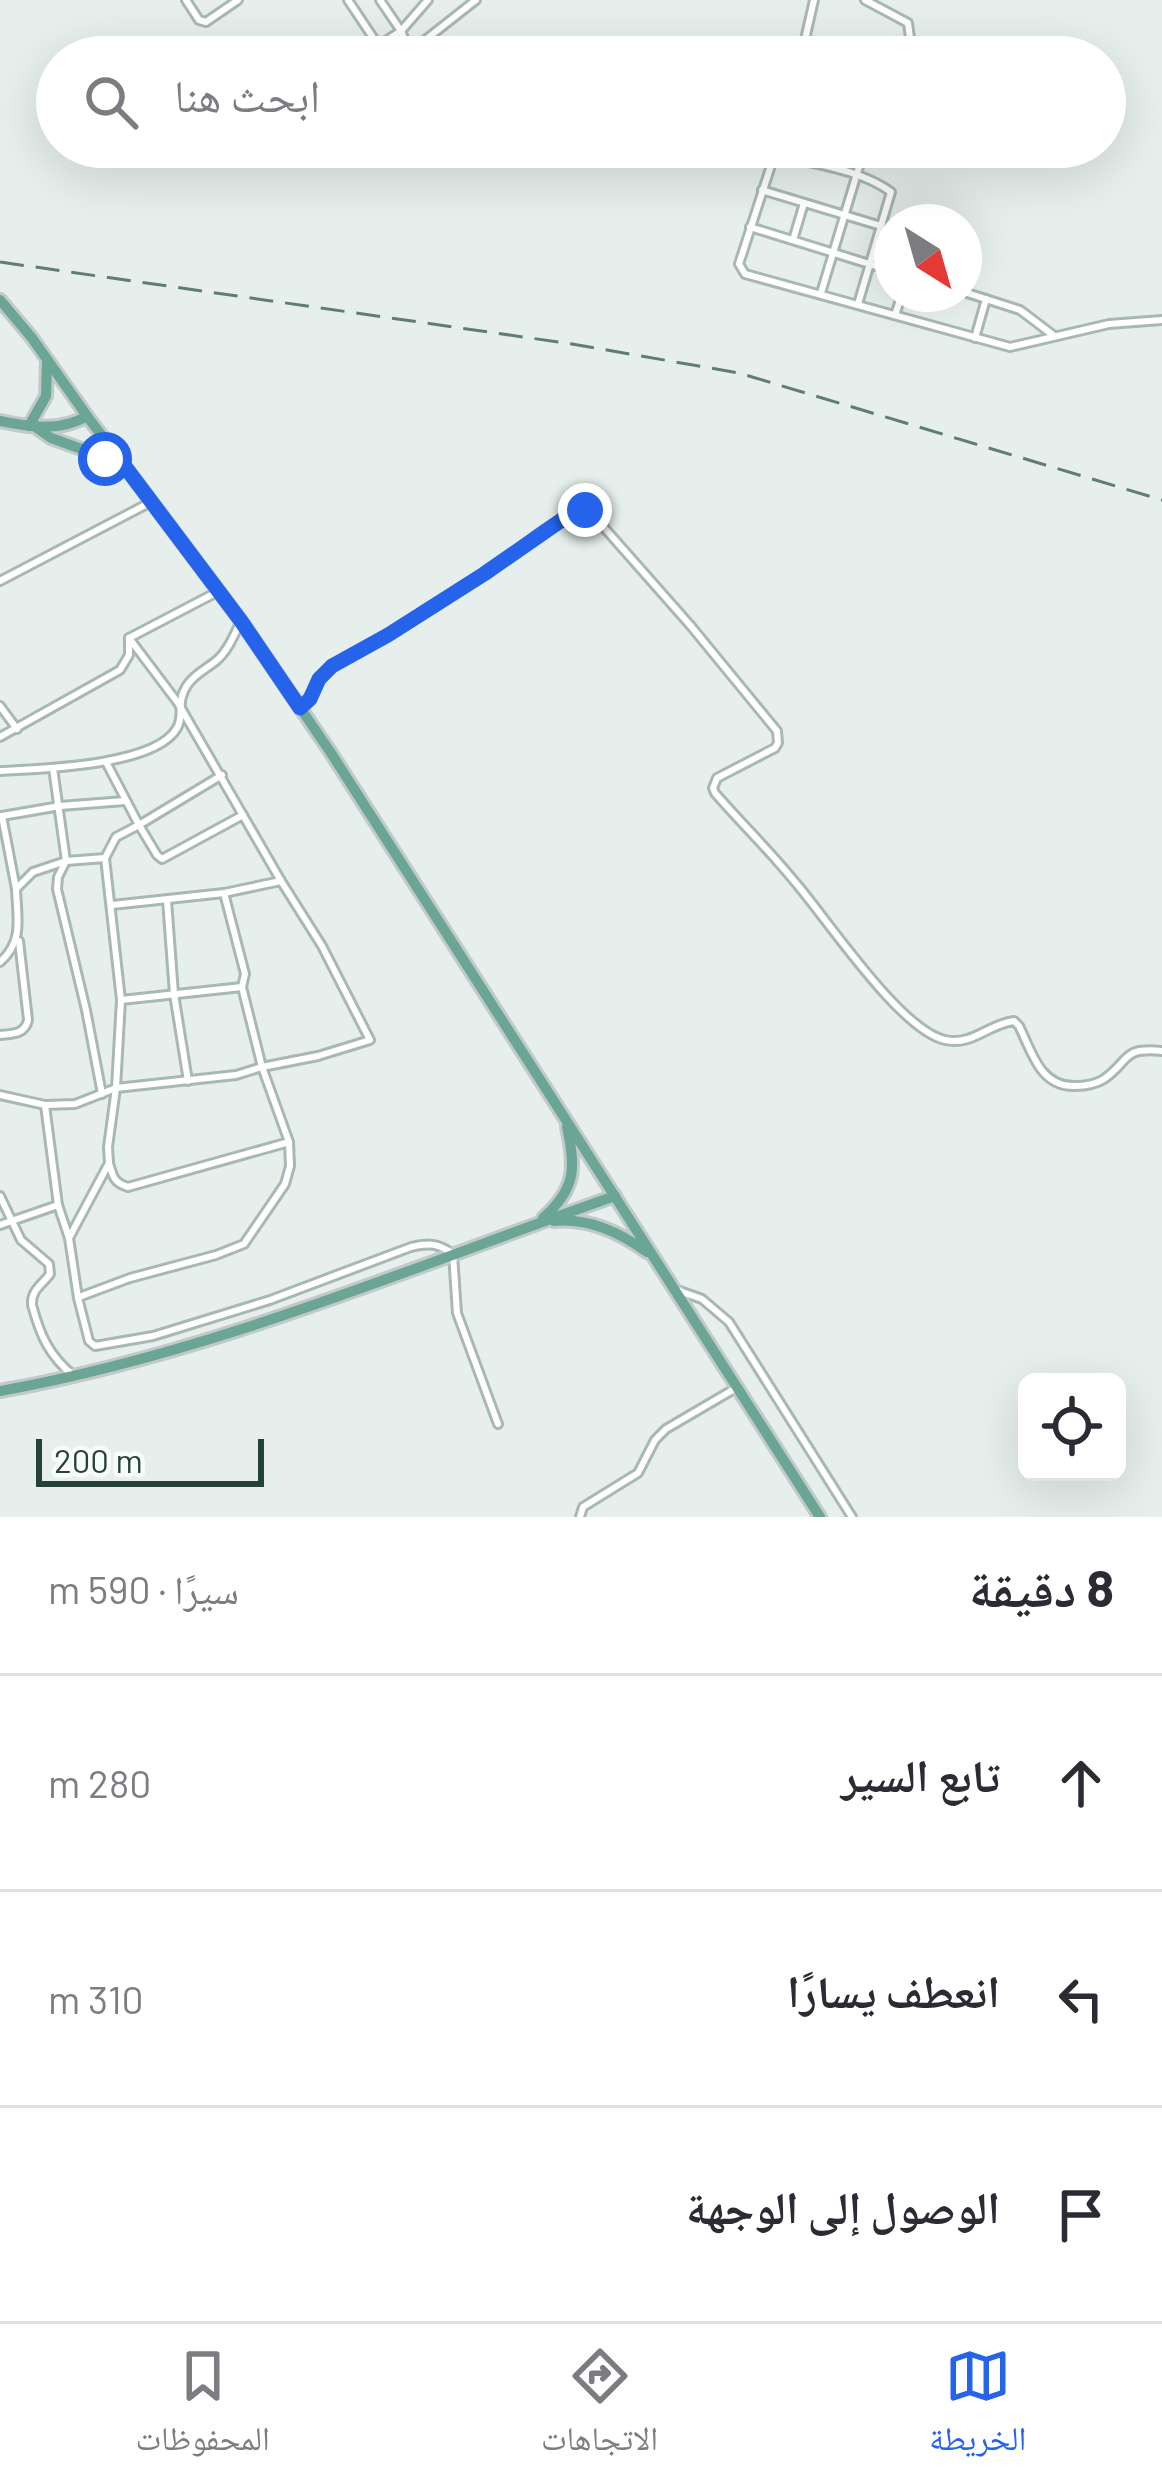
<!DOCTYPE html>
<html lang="ar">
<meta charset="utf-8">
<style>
body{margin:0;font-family:Barlow,"Noto Naskh Arabic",sans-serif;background:#f7f7f7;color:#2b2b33;direction:rtl}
.controls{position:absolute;right:36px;bottom:36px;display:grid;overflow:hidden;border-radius:18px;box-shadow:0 12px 48px #0002}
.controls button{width:108px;height:108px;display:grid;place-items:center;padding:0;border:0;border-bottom:3px solid #e1e1e2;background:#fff;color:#2b2b33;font:60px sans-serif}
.compass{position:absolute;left:874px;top:204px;width:108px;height:108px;border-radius:50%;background:#fff;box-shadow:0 12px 48px #0002;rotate:143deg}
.scale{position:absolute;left:36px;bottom:30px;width:228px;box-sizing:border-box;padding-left:12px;border:6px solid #24423a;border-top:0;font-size:33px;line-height:42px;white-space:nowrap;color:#24423a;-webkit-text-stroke:9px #f7fbf9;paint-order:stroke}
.stop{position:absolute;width:36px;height:36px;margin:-27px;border:9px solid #2563eb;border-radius:50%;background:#fff}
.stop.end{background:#2563eb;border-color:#fff;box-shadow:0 3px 12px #0008}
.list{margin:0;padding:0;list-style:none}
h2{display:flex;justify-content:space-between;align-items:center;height:156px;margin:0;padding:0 48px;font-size:51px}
h2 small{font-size:39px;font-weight:400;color:#7c7c81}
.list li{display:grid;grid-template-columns:78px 1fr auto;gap:36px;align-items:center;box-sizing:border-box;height:216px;padding:0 48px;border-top:3px solid #e1e1e2}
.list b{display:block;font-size:45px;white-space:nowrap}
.list em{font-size:39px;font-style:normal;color:#7c7c81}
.icon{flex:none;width:66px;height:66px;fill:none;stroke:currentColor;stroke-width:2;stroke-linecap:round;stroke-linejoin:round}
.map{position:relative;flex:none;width:1162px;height:1517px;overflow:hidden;direction:ltr}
.search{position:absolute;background:#fff;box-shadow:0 12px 48px #0002;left:36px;right:36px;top:36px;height:132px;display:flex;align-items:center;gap:30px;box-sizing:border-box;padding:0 42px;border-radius:66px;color:#7c7c81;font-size:45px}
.sheet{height:804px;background:#fff}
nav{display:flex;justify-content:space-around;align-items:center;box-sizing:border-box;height:168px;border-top:3px solid #e1e1e2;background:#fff;font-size:33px;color:#7c7c81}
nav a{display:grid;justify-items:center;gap:6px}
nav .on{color:#2563eb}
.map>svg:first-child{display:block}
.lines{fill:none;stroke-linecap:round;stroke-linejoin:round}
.minor-casing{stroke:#a8b8b2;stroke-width:12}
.primary-casing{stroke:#c2cac8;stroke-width:16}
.minor{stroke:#fff;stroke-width:6}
.primary{stroke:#6aa596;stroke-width:10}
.rail{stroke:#5f7d75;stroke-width:3;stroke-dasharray:24 12;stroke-linecap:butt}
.route{stroke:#2563eb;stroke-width:15}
</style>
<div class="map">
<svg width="1162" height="1517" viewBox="0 0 1162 1517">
<rect width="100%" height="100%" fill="#e6efeb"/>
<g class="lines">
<g class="minor-casing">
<g id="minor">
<polyline points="186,0 199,20 206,22 238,0"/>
<polyline points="348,0 386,57"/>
<polyline points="380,0 401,31 410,52 408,57"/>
<polyline points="865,0 908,23 910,38 902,57"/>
<polyline points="378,46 401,31 428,0"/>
<polyline points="410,52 476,0"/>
<polyline points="801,57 814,0"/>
<polyline points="777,147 739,264 745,274 1010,347 1109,324 1162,320"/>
<path d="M775,154C812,164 860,169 891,192L858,304"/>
<polyline points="762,190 881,226"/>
<polyline points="750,227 892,271"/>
<polyline points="793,240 804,203"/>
<polyline points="964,292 1020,310 1053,335"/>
<polyline points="821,293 865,147"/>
<polyline points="895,315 902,294"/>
<polyline points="975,338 986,299"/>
<polyline points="0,581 151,502"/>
<polyline points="0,706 17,729"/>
<path d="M300,708C314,695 317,678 332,666C383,638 434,607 484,575C509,558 558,513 585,510L593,515L690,625L777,731L778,743L775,748L717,778L713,788L715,793C741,823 770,851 795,882C827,919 900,1030 945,1040C973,1046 988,1024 1014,1021L1019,1026C1032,1052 1040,1087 1075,1086C1084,1086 1096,1084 1104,1079C1131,1060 1121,1047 1162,1051"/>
<polyline points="0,737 120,670 129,655 129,638 219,591"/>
<path d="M0,771C40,769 156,766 177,728C185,715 175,702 188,684C196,673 206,669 216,661C228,651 234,635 241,621"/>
<polyline points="222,775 139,825 157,855 162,859 243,815"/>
<polyline points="16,889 2,816 60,806 125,801"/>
<polyline points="167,900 174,994 188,1081"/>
<polyline points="112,905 224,893 281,881"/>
<path d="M0,962C24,941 17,918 16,889L33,872L66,861L53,768"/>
<polyline points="121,1000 242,987"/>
<path d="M0,1035C13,1034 25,1034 28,1020L19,941"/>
<polyline points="102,1094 86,1010 57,889 58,877 66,861 105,858 116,837 139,825 106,762"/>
<polyline points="0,1095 45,1105 75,1104 116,1088 236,1075 262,1067 318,1056 370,1040 322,946 281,881 178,703 129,638"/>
<path d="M45,1105L58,1205L69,1238L78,1298L89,1341L95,1346L153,1336L270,1300L411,1247C429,1243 438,1243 453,1254L457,1313L498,1424"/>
<path d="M109,1163C113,1177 114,1183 128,1187L289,1142"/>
<path d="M0,1196L21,1240L49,1264L50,1274C42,1285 31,1290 32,1305C40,1335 49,1356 74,1376"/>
<polyline points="0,1225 58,1205"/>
<polyline points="69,1238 109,1163 108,1147 116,1088 121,1000 105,858"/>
<polyline points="677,1290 702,1299 729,1322 852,1517"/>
<polyline points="79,1297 130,1278 216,1255 244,1244 285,1184 290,1166 289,1142 262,1067 242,987 245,974 224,893"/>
<polyline points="580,1517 583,1507 638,1473 655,1440 666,1429 736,1388"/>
</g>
</g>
<g class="primary-casing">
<g id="primary">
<polyline points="0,300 32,338 87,416 241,621 331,753 820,1517"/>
<path d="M0,421C28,427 61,432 87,416"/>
<polyline points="29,426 46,396 47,362"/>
<polyline points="34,426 51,438 123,464"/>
<path d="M543,1218C576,1189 576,1168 567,1127"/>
<path d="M554,1221C589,1218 619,1232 647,1252"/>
<path d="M0,1391C213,1353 412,1267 615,1196"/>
</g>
</g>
<use href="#minor" class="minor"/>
<use href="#primary" class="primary"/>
<polyline class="rail" points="0,262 572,344 739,373 1162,500"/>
</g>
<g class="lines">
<polyline class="route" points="105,459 123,464 241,621 300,708 310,699 319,679 332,666 388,635 484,574 566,517 585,510"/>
</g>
</svg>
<div class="controls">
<button><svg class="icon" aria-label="locate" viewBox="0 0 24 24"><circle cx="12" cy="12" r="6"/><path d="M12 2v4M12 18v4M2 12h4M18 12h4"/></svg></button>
</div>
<svg class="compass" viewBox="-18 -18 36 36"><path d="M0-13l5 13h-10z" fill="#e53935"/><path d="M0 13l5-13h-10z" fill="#7c7c81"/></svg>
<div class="scale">200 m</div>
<div class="stop" style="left:105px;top:459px"></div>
<div class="stop end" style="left:585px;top:510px"></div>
<div class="search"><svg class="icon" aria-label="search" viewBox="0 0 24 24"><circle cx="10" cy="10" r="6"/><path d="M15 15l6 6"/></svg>ابحث هنا</div>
</div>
<section class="sheet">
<h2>8 دقيقة<small>سيرًا · 590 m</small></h2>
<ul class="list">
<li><svg class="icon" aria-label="ahead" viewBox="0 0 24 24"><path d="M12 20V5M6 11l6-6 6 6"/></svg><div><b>تابع السير</b></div><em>280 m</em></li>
<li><svg class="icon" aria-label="left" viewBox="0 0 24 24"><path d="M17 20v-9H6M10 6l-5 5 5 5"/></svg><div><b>انعطف يسارًا</b></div><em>310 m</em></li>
<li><svg class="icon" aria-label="arrive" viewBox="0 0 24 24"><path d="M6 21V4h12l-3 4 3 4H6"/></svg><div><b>الوصول إلى الوجهة</b></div></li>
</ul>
</section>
<nav>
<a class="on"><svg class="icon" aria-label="map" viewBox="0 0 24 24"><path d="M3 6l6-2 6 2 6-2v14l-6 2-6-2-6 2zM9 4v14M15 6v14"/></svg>الخريطة</a>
<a><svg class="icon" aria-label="directions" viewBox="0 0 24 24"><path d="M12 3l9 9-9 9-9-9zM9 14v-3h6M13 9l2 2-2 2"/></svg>الاتجاهات</a>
<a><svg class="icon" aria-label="saved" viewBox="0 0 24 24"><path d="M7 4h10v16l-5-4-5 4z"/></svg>المحفوظات</a>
</nav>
